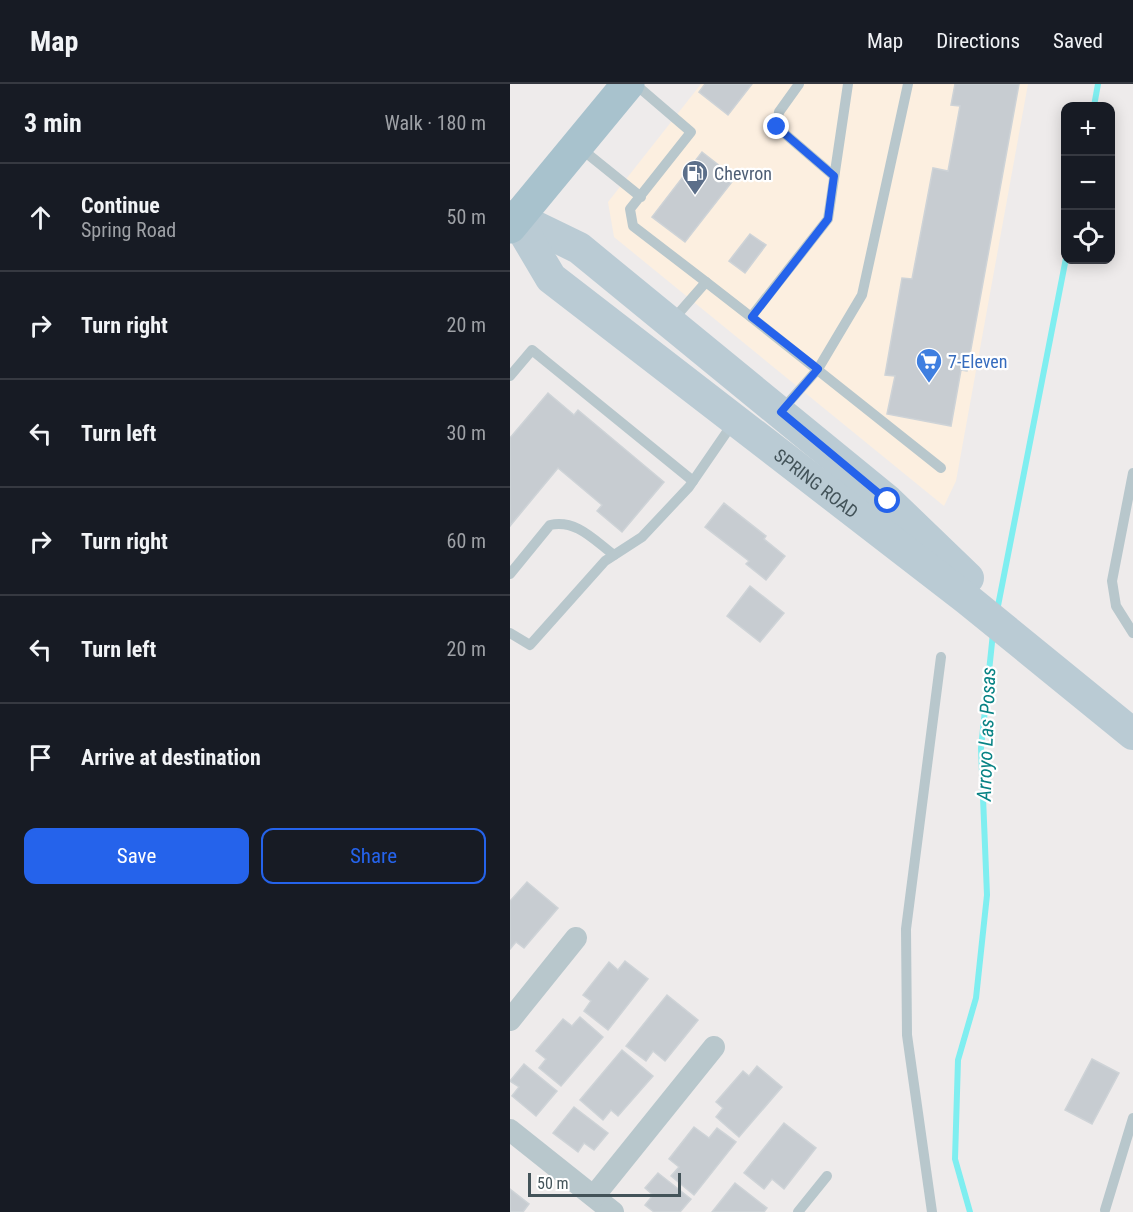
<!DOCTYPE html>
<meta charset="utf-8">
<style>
body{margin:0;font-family:"Roboto Condensed",sans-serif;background:#242831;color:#f1f3f6}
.controls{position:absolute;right:18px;top:18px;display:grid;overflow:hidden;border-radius:12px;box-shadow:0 3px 15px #0003}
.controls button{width:54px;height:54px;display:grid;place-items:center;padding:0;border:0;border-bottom:2px solid #363941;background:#171b24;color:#f1f3f6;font:30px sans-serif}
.scale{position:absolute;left:18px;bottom:15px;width:153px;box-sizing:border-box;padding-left:6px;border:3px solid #435359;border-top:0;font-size:16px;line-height:21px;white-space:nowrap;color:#435359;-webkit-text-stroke:4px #fff;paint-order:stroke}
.stop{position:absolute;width:18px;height:18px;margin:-14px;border:4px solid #2563eb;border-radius:50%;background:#fff}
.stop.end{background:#2563eb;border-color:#fff;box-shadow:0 2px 6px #0008}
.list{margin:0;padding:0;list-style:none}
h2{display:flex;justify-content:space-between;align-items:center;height:78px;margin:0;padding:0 24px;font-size:26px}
h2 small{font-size:20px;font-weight:400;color:#9ea1a6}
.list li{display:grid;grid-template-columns:39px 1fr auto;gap:18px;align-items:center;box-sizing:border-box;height:108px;padding:0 24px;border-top:2px solid #363941}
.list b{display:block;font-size:22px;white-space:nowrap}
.list p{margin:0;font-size:20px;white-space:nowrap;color:#9ea1a6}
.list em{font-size:20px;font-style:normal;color:#9ea1a6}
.actions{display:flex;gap:12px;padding:18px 24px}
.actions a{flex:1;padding:14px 0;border:2px solid #2563eb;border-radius:12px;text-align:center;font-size:21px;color:#2563eb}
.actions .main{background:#2563eb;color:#fff}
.icon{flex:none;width:33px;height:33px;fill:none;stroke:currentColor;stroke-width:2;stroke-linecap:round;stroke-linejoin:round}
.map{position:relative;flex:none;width:623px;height:1128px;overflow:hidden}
header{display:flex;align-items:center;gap:36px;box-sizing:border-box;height:84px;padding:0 30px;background:#171b24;border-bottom:2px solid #363941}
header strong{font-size:28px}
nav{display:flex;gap:33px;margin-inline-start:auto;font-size:21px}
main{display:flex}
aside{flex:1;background:#171b24}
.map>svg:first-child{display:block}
.commercial{fill:#fcefe0}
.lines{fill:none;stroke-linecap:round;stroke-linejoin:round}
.stream{stroke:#7feef0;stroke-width:6}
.building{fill:#c7ccd1;stroke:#ced3d7;stroke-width:1.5}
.lane{stroke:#b8c7cc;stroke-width:10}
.street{stroke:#b8c7cc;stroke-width:22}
.secondary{stroke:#bacbd4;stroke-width:32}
.primary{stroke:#a8c2cd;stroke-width:33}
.route{stroke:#2563eb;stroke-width:8}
.labels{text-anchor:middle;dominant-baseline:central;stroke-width:4.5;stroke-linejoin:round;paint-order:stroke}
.service-label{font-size:18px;fill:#4e5e75;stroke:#fff;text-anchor:start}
.shop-label{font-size:18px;fill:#366cbe;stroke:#fff;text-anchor:start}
.street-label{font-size:18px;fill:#435359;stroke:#fff}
.water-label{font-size:20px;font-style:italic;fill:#078284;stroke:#fff}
</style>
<header>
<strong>Map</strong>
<nav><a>Map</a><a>Directions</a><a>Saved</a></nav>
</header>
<main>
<aside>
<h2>3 min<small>Walk · 180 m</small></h2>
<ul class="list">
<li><svg class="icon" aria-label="ahead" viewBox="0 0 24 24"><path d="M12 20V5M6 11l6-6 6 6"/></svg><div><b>Continue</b><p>Spring Road</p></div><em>50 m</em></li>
<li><svg class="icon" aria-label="right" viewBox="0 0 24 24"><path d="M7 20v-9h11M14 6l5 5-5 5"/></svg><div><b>Turn right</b></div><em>20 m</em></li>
<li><svg class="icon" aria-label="left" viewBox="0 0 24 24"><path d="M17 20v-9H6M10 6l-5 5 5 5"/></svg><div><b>Turn left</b></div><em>30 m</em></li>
<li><svg class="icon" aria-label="right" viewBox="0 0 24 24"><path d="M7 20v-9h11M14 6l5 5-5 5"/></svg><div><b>Turn right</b></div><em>60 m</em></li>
<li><svg class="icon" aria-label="left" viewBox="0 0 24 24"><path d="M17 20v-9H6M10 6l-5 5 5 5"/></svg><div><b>Turn left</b></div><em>20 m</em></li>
<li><svg class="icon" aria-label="arrive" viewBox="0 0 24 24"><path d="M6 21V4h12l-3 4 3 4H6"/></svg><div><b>Arrive at destination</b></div></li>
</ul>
<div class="actions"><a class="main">Save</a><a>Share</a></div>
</aside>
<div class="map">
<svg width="623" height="1128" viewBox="0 0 623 1128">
<rect width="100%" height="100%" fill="#eeebeb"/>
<polygon class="commercial" points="191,0 518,0 446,397 434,422 104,153 98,118"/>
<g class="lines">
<g class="stream">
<polyline points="584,22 588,0"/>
<polyline points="487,527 556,174"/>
<polyline points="460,1128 445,1075 448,976 466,914 477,811 471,664 483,549"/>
</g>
</g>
<g class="building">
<polygon points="195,0 242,0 218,31 189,8"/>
<polygon points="445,0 509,0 457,287 451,286 441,342 377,330 385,292 375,291 392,194 402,195 423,84 438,87 450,22 441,21"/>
<polygon points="192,68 225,94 175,158 142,133"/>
<polygon points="240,150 256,161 235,189 219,177"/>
<polygon points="38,309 64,331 68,326 154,398 112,448 87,427 92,421 48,384 0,442 0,354"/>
<polygon points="214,419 256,452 254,455 275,472 256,496 236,480 239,477 195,443"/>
<polygon points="240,502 274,529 250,558 217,532"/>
<polygon points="17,798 48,824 14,864 6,858 0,865 0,817"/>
<polygon points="115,877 138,895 98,946 74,927 81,917 73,911 99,878 108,886"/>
<polygon points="157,911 188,936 155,977 143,967 136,977 116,962"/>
<polygon points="70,933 93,953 51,1002 29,984 36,975 26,967 53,935 62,942"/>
<polygon points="112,966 143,992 108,1032 101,1026 93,1036 70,1016"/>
<polygon points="582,975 609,989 582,1040 555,1026"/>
<polygon points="14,980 47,1007 26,1032 2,1012 9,1003 0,997"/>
<polygon points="247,982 272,1003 229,1053 206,1033 213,1024 206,1018 233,987 239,992"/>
<polygon points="64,1023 98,1049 84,1066 74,1059 68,1068 43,1049"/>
<polygon points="274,1039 306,1064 274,1105 262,1095 254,1105 234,1089"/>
<polygon points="184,1043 199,1054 207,1044 226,1058 184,1111 161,1092 169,1083 159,1075"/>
<polygon points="148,1089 181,1115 170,1128 144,1128 135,1121 143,1111 135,1104"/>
<polygon points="225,1099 257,1124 254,1128 202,1128"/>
<polygon points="0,1105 19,1120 13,1128 0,1128"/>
</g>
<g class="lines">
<g class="lane">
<polyline points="125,0 181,48 120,125 123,142 196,198"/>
<polyline points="289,0 269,28 267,43 324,92"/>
<polyline points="338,0 318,135 241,233 431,384"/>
<polyline points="69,63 131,113"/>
<polyline points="161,238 196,198 241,233"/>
<polyline points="0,292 22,266 183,397"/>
<polyline points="271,327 308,285 352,211 398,0"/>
<polyline points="623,389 602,497 606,522 623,549"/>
<path d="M0,490L40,441C66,435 84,456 104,471"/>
<polyline points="0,549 20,561 95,477 132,453 179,403 223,339"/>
<polyline points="595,1126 623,1034"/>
<polyline points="288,1128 317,1092"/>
<polyline points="422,1128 397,951 396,845 431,573"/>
</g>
<g class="street">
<polyline points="0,936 66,854"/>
<polyline points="0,1046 103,1128"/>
<polyline points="84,1112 204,963"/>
</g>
<g class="secondary">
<polyline points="3,132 69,164 378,417 458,494"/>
<path id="s1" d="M6,135L41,194L457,515L623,650"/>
</g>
<polyline class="primary" points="0,143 118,0"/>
</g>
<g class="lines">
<polyline class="route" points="267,43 324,92 318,135 242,233 308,285 271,328 378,417"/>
</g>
<defs>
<g id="fuel-pin" transform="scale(1.35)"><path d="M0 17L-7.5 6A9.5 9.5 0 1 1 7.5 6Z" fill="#5c6f8a" stroke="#fff"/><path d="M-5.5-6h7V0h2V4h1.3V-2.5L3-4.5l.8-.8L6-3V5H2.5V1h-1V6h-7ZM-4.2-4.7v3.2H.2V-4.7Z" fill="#fff"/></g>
<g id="supermarket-pin" transform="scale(1.35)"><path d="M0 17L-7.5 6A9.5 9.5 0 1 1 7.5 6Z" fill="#3f7fe0" stroke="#fff"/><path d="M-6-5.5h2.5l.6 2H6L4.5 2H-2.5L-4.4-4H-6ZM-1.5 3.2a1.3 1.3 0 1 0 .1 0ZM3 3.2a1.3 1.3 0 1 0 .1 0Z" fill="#fff"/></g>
</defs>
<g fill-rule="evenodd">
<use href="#fuel-pin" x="185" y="89"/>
<use href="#supermarket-pin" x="419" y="277"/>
</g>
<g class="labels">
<g class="service-label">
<text x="204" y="89">Chevron</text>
</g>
<g class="shop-label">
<text x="438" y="277">7-Eleven</text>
</g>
<g class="street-label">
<text stroke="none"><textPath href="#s1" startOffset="404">SPRING ROAD</textPath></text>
</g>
<g class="water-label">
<text transform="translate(476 650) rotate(-88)">Arroyo Las Posas</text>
</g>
</g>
</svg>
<div class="controls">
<button>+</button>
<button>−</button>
<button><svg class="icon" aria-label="locate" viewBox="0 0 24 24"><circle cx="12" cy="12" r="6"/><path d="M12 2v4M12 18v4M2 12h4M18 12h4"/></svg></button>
</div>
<div class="scale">50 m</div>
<div class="stop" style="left:378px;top:417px"></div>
<div class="stop end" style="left:267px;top:43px"></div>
</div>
</main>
